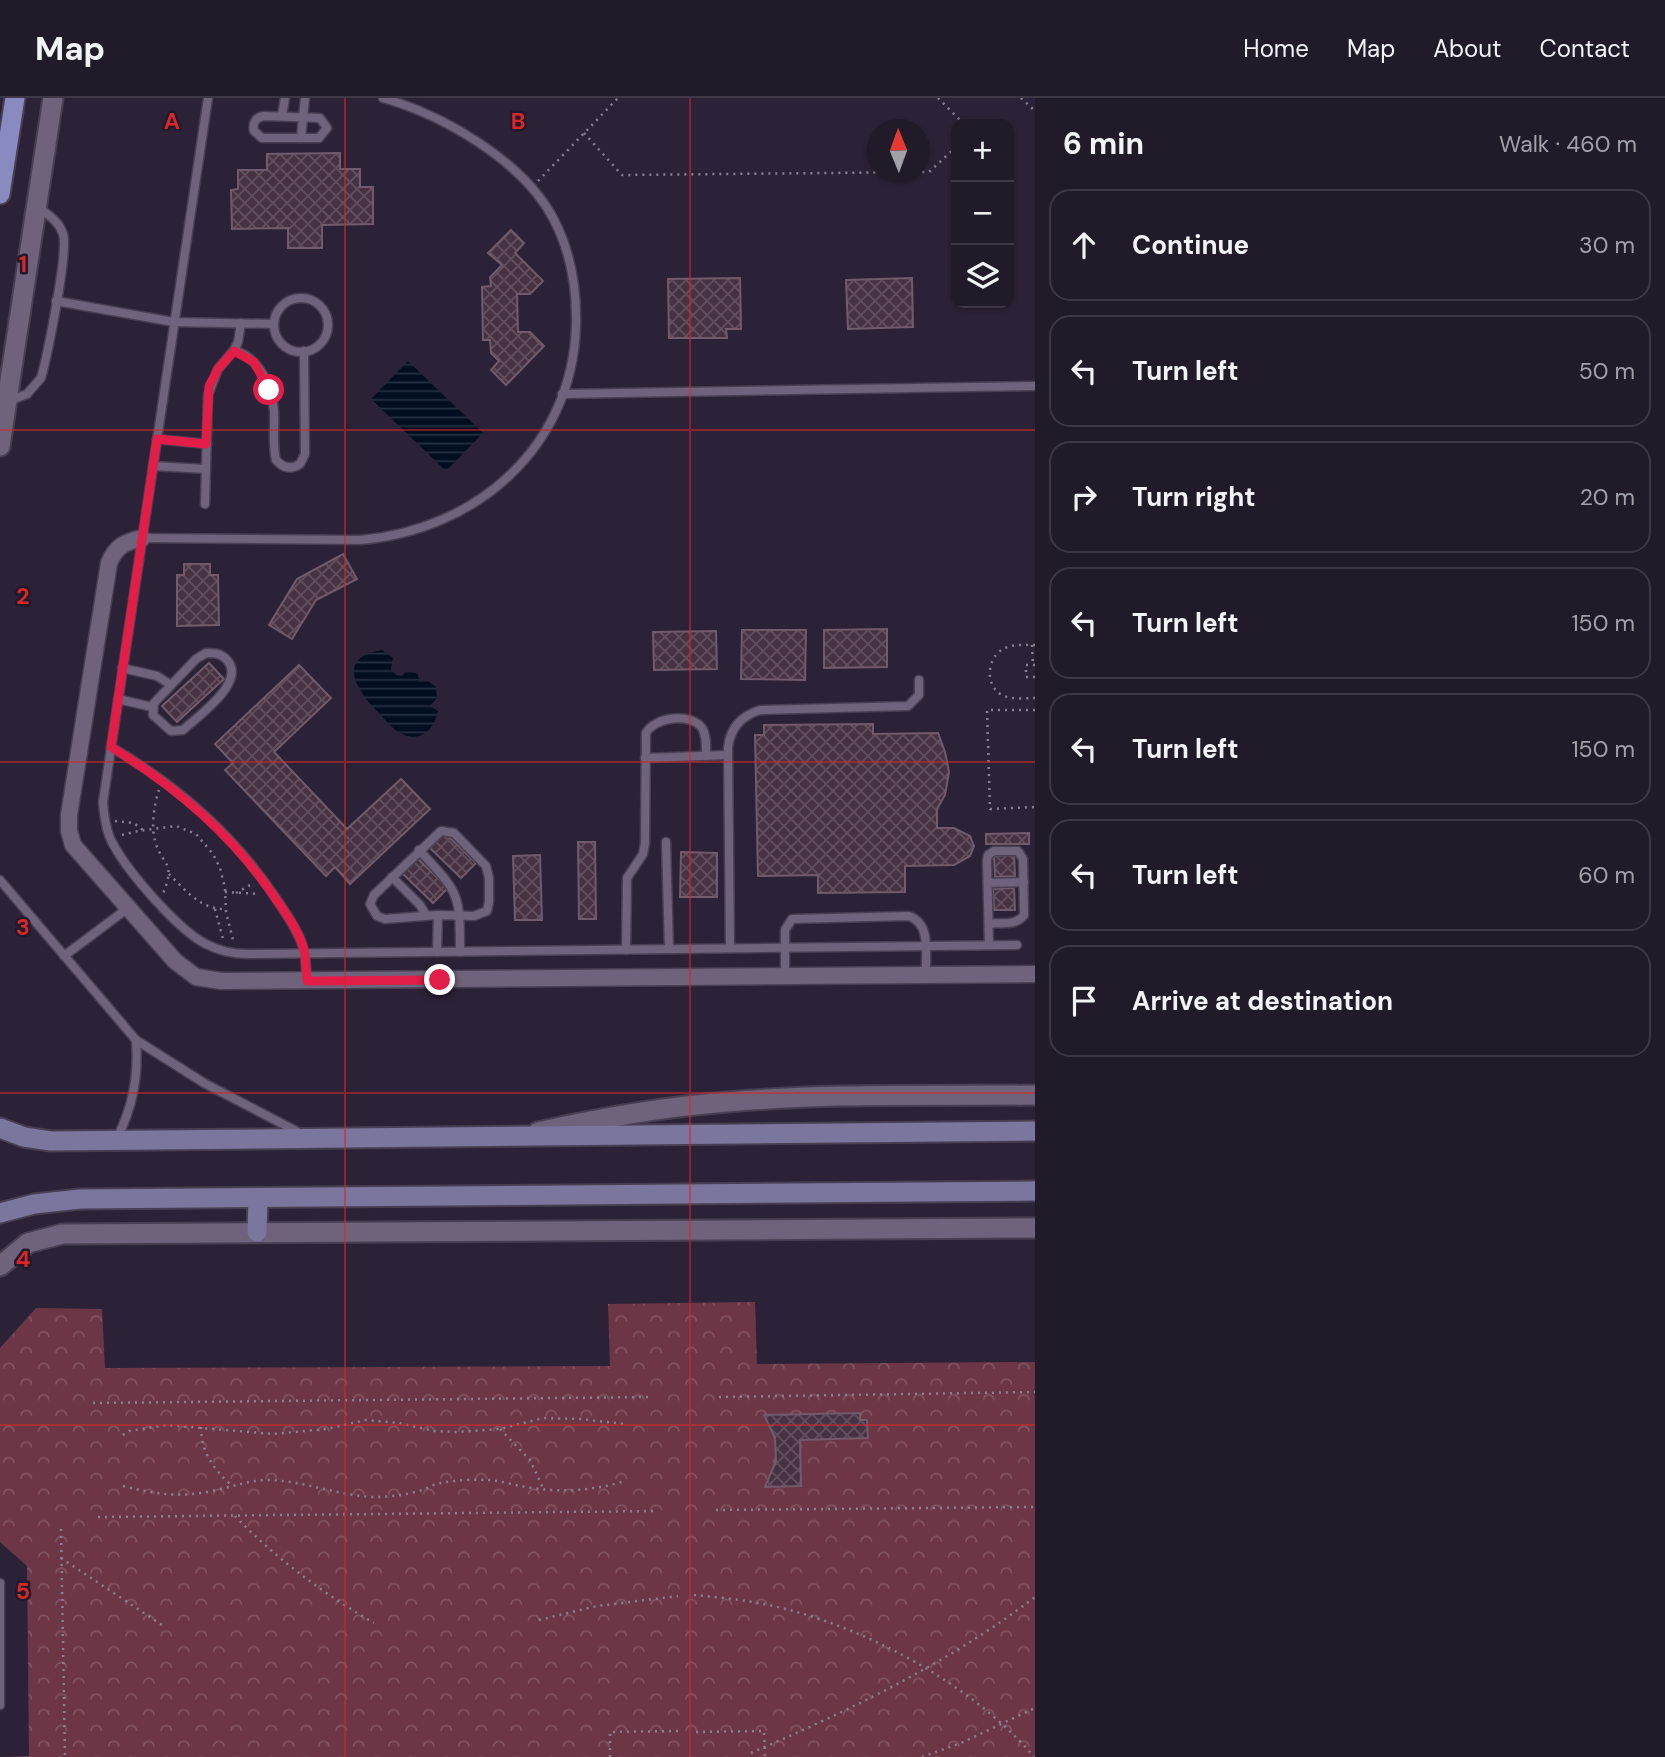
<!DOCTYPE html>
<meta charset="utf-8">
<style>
body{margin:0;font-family:"DM Sans",sans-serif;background:#2d2735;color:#f1f3f6}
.controls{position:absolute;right:21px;top:21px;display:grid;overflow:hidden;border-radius:14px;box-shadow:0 2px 5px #0004}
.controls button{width:63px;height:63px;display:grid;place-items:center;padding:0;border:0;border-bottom:2px solid #3e3846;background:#211a29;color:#f1f3f6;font:35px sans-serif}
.compass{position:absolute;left:867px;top:21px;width:63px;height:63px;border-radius:50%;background:#211a29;box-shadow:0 2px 5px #0004;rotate:359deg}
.stop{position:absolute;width:21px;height:21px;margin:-16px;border:5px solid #e11d48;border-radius:50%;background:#fff}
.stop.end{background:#e11d48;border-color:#fff;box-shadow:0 2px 7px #0008}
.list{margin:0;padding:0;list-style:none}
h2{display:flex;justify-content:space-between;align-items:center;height:91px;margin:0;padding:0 28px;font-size:30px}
h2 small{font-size:23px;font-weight:400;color:#a2a1a8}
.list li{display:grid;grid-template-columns:46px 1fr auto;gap:21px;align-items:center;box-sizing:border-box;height:112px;margin:0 14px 14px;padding:0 14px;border:2px solid #3e3846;border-radius:21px}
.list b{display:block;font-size:26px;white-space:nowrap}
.list em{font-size:23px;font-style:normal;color:#a2a1a8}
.icon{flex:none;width:38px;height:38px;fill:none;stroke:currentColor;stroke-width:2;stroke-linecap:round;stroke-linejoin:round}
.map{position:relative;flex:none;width:1035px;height:1659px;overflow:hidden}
header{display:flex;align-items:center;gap:42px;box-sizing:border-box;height:98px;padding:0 35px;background:#211a29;border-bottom:2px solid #3e3846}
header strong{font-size:33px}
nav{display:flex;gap:38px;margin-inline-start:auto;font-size:24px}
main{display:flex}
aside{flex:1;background:#211a29}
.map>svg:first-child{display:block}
.forest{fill:url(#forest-crowns)}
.water{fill:url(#water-rules)}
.building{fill:url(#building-cross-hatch);stroke:#705a6b;stroke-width:2}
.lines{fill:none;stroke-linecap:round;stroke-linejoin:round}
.service-casing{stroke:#484052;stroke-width:11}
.minor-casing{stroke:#484052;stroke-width:19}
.tertiary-casing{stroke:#484052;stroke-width:23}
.secondary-casing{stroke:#484052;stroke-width:23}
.primary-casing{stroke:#484052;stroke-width:23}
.path{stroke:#898192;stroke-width:2.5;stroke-dasharray:2 5;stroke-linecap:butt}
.service{stroke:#6e637b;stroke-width:8}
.minor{stroke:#6e637b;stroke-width:16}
.tertiary{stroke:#6e637b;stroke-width:19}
.secondary{stroke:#7b769e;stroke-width:19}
.primary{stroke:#888ac0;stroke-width:19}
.route{stroke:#e11d48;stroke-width:9}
.grid{fill:none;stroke:#d62828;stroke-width:2;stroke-opacity:0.55}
.grid-label{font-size:23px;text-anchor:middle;font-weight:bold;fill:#d62828;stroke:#22192c;stroke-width:5;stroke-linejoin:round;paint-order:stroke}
</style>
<header>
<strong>Map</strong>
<nav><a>Home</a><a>Map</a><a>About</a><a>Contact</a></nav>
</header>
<main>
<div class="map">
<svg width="1035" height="1659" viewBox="0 0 1035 1659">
<defs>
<pattern id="forest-crowns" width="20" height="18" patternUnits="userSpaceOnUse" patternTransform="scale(1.75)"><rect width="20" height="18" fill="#6d3646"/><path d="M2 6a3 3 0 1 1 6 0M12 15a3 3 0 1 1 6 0" fill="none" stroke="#825361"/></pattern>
<pattern id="water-rules" width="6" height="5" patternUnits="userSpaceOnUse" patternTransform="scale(1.75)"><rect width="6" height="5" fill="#000e20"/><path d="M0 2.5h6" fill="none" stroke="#263141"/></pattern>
<pattern id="building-cross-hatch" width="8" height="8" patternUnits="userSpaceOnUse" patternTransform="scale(1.75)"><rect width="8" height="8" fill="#473243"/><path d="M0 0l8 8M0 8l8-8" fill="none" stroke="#62505f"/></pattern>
</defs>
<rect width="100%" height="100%" fill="#2c2237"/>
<polygon class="forest" points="755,1204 757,1266 1035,1264 1035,1659 0,1659 29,1658 27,1468 0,1444 0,1250 36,1210 102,1211 105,1270 610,1268 608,1206"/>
<g class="water">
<polygon points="408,263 483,335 446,373 371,301"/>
<path d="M382,552L393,560L391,571L396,577L402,578L406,573L418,576L419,584L428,583L436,589L437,600L430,608L438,613C435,629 423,644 404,637C392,632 384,620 375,611C354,588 338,559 382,552Z"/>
</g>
<g class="building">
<polygon points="340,55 340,71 360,71 360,89 373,89 373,126 322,127 322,150 288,150 288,130 232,131 231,92 238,91 238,72 267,72 267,56"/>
<polygon points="511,132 524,145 515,155 543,183 530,196 517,196 518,234 530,234 544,248 506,287 491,272 499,263 491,255 490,242 483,242 482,189 491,188 490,179 502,167 488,155"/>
<polygon points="740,180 741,231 726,231 727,240 669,240 668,181"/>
<polygon points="912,180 913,229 848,231 846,182"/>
<polygon points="343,456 357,481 316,502 292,541 269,527 297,481"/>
<polygon points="184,466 210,466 210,477 218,477 219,527 177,528 177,477 184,477"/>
<polygon points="887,531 887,569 824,570 824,532"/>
<polygon points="742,532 806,532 805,582 741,581"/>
<polygon points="716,533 717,571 654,572 653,534"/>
<polygon points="209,565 224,581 177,624 162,608"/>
<polygon points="299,567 331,600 274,654 347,731 401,681 430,711 350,786 335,769 326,778 225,672 233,665 215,646"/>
<polygon points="873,626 873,636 938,635 945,654 949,674 945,697 937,711 937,730 954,730 970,738 974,748 970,758 954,767 905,768 905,794 818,795 818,777 758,778 755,637 764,637 764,627"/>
<polygon points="445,735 476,765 461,780 430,750"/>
<polygon points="1029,735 1029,746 986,746 986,736"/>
<polygon points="578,744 595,744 596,821 579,821"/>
<polygon points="681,754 717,755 717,799 680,799"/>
<polygon points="540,757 542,822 515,822 513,758"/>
<polygon points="1014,757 1015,778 995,779 994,758"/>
<polygon points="417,760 448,790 433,805 402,775"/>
<polygon points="1014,790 1015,812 994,812 993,791"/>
<polygon points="860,1315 860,1322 867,1322 868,1340 800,1342 801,1388 765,1389 776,1363 775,1340 764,1317"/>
</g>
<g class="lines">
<g class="service-casing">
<g id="service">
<path d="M208,0L103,704C104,718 106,734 113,746C128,774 178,832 206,846C219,853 233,856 248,856L1017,847"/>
<path d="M264,18L320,20L327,30L319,40H262L254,33C252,25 256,19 264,18Z"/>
<polyline points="282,18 285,0"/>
<polyline points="301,40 305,0"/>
<circle cx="301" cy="227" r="27"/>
<polyline points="56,203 174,224 274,226"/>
<path d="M234,252C259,260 272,287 274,313C275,329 272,346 276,362C283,370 291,372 300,366L305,356L304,253"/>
<polyline points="562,296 1035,288"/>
<path d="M9,303L27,296L41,280C47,259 69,152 63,136C59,123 48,117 38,109"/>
<polyline points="157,341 207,346"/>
<polyline points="153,368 206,371"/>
<polyline points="205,406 208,297 218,271 234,252 238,244 241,225"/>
<path d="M142,440L360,442C477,432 572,349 576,228C577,191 570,152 553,120C523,63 443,17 383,0"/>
<path d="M206,555C214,555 221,555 227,562C247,584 198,618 183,632L171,633L153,617L154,605L196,561Z"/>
<polyline points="122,570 157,578 171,587"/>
<polyline points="118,601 152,609"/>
<path d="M111,649C176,687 233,736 275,799C285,814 296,829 302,846C306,858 306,870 307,883"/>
<polyline points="645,660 728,657"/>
<polygon points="441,733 454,735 486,768 489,780 489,804 487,813 474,818 438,817 385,821 377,818 370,806 374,797"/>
<polyline points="666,744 669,851"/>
<path d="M419,752C459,795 460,794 460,854"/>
<polyline points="392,779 420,807 426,817"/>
<polyline points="0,782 136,942 204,985 298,1034"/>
<polyline points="988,785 1024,784"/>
<path d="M989,825C1001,825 1016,828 1024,817L1023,761L1018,753H994L988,757L987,763L989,847"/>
<path d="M730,850L728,650C730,630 741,618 760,612L908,608L919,597V582"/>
<path d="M626,852L627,780L643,756L645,745L646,635C655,619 690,614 702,630C707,638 706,649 706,658"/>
<polyline points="437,854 438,817"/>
<polyline points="64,858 128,810"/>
<path d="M785,878V832L792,821L909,818C932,826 925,857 926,877"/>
<path d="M117,1040C133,1009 139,978 136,942"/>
<polyline points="0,1485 0,1607"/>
</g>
</g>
<g class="minor-casing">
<path id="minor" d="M142,440C125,444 116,448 109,465L69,717V733L73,747L175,863L196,879L221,883L1035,876"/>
</g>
<g class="tertiary-casing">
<g id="tertiary">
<polyline points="0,348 53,0"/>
<path d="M538,1034C600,1020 663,1009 727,1004C829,995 933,998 1035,997"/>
<polyline points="0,1168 28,1145 62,1136 1035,1130"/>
</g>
</g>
<g class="secondary-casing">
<g id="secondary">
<polyline points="0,1030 24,1039 51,1043 1035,1033"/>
<polyline points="0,1115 34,1106 80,1101 1035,1093"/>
<polyline points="257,1134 258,1100"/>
</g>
</g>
<g class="primary-casing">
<polyline id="primary" points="0,96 15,0"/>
</g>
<g class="path">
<polyline points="938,0 964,26"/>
<polyline points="1021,0 1035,13"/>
<polyline points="584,35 622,77 929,74 956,49"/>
<polyline points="1009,71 1012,75"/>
<polyline points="538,83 618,0"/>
<polyline points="1032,547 1033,568"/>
<path d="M1035,547C1026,547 1016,546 1008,549C987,555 983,587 1002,597C1012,602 1025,600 1035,600"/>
<polyline points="1035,567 1026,567 1026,579 1035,579"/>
<polyline points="1035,612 987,612 990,711 1035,709"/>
<path d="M159,692C154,706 151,728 155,743C163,770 176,762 163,796"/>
<polyline points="115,723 134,725 143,732"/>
<polyline points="122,737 138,733 176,728 196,736 213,756 220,770 225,790 226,814 234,846"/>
<path d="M169,776C185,792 201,812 226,811"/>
<polyline points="225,794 260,796"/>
<polyline points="236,795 252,786"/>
<polyline points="215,811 223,841"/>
<polyline points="719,1299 1035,1294"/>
<polyline points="93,1305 650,1299"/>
<path d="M201,1329C201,1354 213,1370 230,1386"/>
<polyline points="500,1331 530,1362 543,1390"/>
<polyline points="123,1337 129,1333 167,1327 273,1336 326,1331 366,1322 399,1325 434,1333 456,1334 500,1331 543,1320 580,1321 626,1326"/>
<path d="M123,1388C154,1396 180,1400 212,1393C232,1389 249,1382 269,1382C305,1383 339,1398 374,1399C390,1399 406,1397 422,1392C428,1390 434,1386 441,1385C457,1382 474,1381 489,1382C501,1383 514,1387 526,1389C560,1395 592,1393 625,1383"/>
<polyline points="716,1412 1035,1409"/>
<path d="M235,1418C275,1460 324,1496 374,1525"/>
<polyline points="98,1419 655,1413"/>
<polyline points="61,1431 65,1659"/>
<polyline points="61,1460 165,1529"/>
<path d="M694,1497C715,1499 737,1501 758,1505C854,1522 971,1584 1034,1659"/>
<polyline points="539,1522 597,1508 678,1498"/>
<polyline points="696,1634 764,1633 765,1659"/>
<path d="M751,1655C850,1612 949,1565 1035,1499"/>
<polyline points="610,1659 610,1634 679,1633"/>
<polyline points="922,1659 961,1645 1035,1610"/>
</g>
<use href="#service" class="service"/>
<use href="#minor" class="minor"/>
<use href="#tertiary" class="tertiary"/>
<use href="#secondary" class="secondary"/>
<use href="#primary" class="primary"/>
</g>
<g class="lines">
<path class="route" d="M269,292L254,264L234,253L218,271L209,288L206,346L157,341L111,649C177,689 235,739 278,804C289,820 301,837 305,856C306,865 306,874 307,883L440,882"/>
</g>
<path class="grid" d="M345,0V1659M690,0V1659M0,332H1035M0,664H1035M0,995H1035M0,1327H1035"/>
<g class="grid-label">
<text x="172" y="31">A</text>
<text x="518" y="31">B</text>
<text x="23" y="174">1</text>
<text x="23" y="506">2</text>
<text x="23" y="837">3</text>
<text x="23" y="1169">4</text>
<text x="23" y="1501">5</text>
</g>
</svg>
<div class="controls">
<button>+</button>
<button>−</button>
<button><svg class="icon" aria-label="layers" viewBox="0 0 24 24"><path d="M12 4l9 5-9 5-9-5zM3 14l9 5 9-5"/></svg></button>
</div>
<svg class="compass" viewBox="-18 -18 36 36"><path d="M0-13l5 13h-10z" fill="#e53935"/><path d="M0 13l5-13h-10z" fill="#a2a1a8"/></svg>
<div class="stop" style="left:269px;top:292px"></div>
<div class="stop end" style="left:440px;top:882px"></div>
</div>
<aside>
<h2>6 min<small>Walk · 460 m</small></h2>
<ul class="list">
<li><svg class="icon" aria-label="ahead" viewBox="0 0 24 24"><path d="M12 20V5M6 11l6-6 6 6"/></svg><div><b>Continue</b></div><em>30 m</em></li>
<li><svg class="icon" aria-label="left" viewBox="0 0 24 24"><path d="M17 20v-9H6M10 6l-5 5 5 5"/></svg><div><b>Turn left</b></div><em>50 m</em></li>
<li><svg class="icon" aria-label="right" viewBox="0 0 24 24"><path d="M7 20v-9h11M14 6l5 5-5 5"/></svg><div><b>Turn right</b></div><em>20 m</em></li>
<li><svg class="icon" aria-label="left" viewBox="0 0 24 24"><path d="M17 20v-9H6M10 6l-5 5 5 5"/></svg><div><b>Turn left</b></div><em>150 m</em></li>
<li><svg class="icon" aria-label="left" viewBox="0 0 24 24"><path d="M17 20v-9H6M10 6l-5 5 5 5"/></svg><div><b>Turn left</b></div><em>150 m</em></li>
<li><svg class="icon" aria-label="left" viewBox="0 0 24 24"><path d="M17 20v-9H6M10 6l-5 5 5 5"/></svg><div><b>Turn left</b></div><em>60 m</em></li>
<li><svg class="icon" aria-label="arrive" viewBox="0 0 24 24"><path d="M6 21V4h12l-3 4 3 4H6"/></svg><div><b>Arrive at destination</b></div></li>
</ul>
</aside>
</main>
